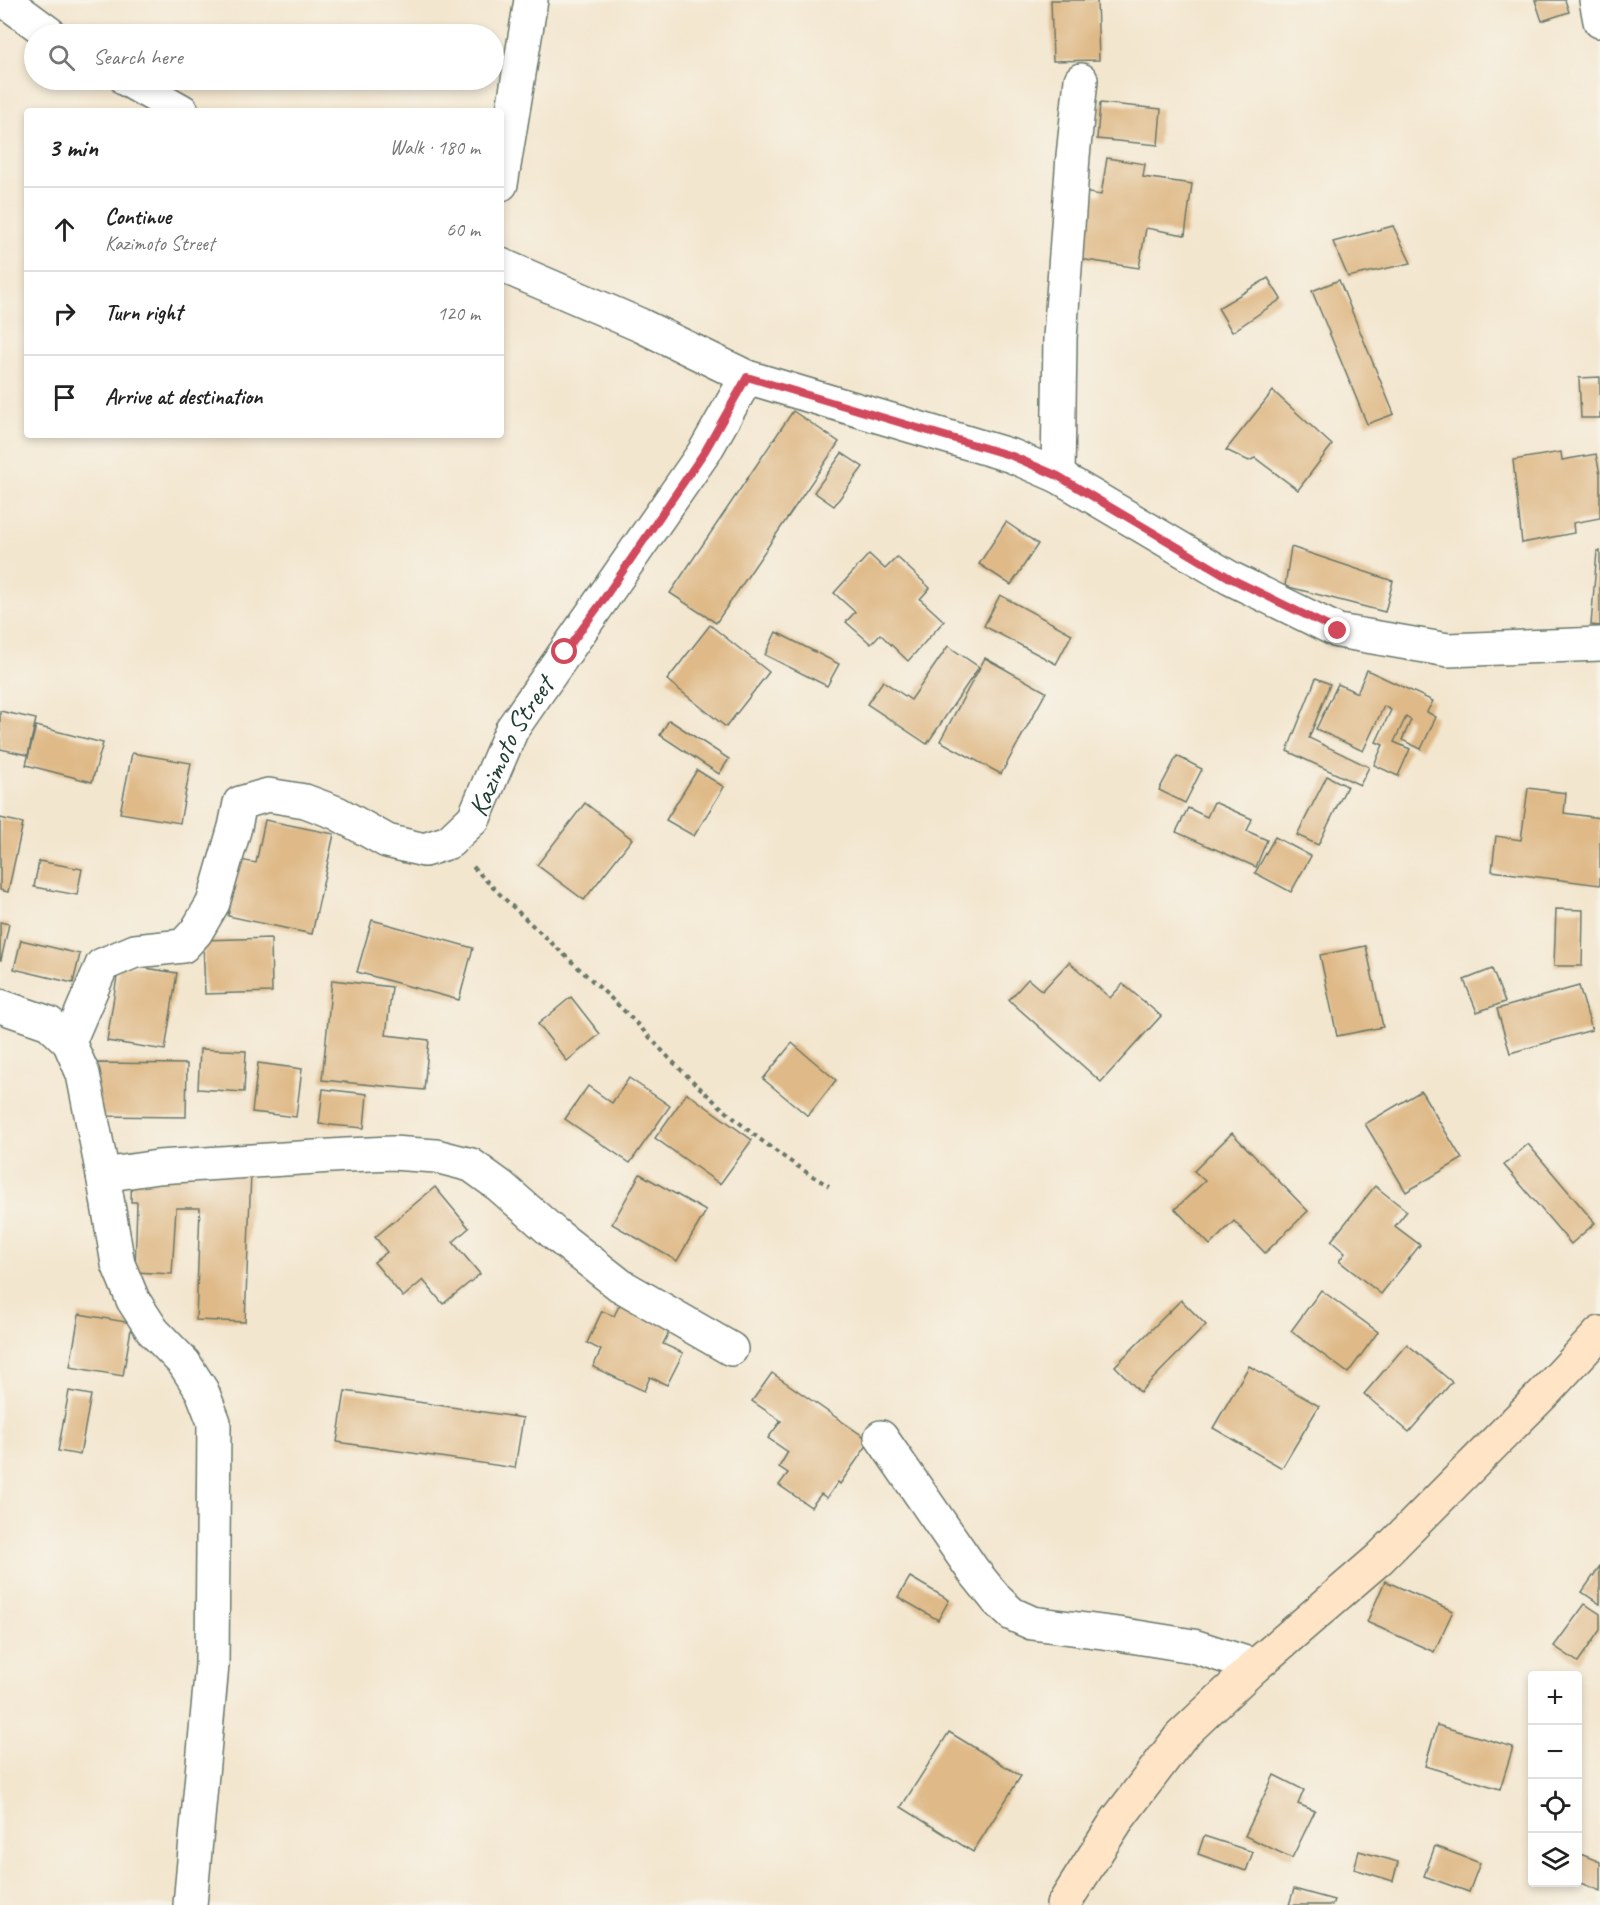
<!DOCTYPE html>
<meta charset="utf-8">
<style>
body{margin:0;font-family:Caveat,sans-serif;background:#f6f6f6;color:#222}
.controls{position:absolute;right:18px;bottom:18px;display:grid;overflow:hidden;border-radius:6px;box-shadow:0 3px 9px #0003}
.controls button{width:54px;height:54px;display:grid;place-items:center;padding:0;border:0;border-bottom:2px solid #e0e0e0;background:#fff;color:#222;font:30px sans-serif}
.stop{position:absolute;width:18px;height:18px;margin:-14px;border:4px solid #d1495b;border-radius:50%;background:#fff}
.stop.end{background:#d1495b;border-color:#fff;box-shadow:0 2px 6px #0008}
.list{margin:0;padding:0;list-style:none}
h2{display:flex;justify-content:space-between;align-items:center;height:78px;margin:0;padding:0 24px;font-size:26px}
h2 small{font-size:20px;font-weight:400;color:#767676}
.list li{display:grid;grid-template-columns:39px 1fr auto;gap:18px;align-items:center;box-sizing:border-box;height:84px;padding:0 24px;border-top:2px solid #e0e0e0}
.list b{display:block;font-size:22px;white-space:nowrap}
.list p{margin:0;font-size:20px;white-space:nowrap;color:#767676}
.list em{font-size:20px;font-style:normal;color:#767676}
.icon{flex:none;width:33px;height:33px;fill:none;stroke:currentColor;stroke-width:2;stroke-linecap:round;stroke-linejoin:round}
.map{position:relative;flex:none;width:1600px;height:1905px;overflow:hidden}
.search{position:absolute;background:#fff;box-shadow:0 3px 9px #0003;left:24px;top:24px;width:480px;height:66px;display:flex;align-items:center;gap:15px;box-sizing:border-box;padding:0 21px;border-radius:33px;color:#767676;font-size:22px}
.panel{position:absolute;background:#fff;box-shadow:0 3px 9px #0003;left:24px;top:108px;width:480px;height:330px;border-radius:6px}
.map>svg:first-child{display:block}
.building{fill:#dfb987}
.lines{fill:none;stroke-linecap:round;stroke-linejoin:round}
.street-casing{stroke:#69786a;stroke-width:36}
.secondary-casing{stroke:#69786a;stroke-width:36}
.path{stroke:#69786a;stroke-width:4;stroke-dasharray:4.5 4.5;stroke-linecap:butt}
.street{stroke:#fff;stroke-width:33}
.secondary{stroke:#ffe4c6;stroke-width:33}
.route{stroke:#d1495b;stroke-width:8}
.labels{text-anchor:middle;dominant-baseline:central;stroke-width:4.5;stroke-linejoin:round;paint-order:stroke}
.street-label{font-size:28px;fill:#1f3d34;stroke:#f7f3e8}
</style>
<div class="map">
<svg width="1600" height="1905" viewBox="0 0 1600 1905">
<rect width="100%" height="100%" fill="#f7f3e8"/>
<filter id="ink" filterUnits="userSpaceOnUse"><feTurbulence type="fractalNoise" baseFrequency=".0167" numOctaves="2"/><feDisplacementMap in="SourceGraphic" scale="12" xChannelSelector="R" yChannelSelector="G"/><feConvolveMatrix kernelMatrix="1 2 1 2 8 2 1 2 1" color-interpolation-filters="sRGB"/></filter>
<filter id="wash" filterUnits="userSpaceOnUse"><feTurbulence type="fractalNoise" baseFrequency=".008" numOctaves="4" result="noise"/><feDisplacementMap in="SourceGraphic" scale="24" xChannelSelector="R" yChannelSelector="G"/><feGaussianBlur stdDeviation="1.35" result="paint"/><feColorMatrix in="noise" values="0 0 0 0 0 0 0 0 0 0 0 0 0 0 0 0 0 1.4 0 .05"/><feComposite in="paint" operator="in"/></filter>
<g filter="url(#wash)">
<rect width="100%" height="100%" fill="#f3e6cf"/>
<g id="blocks">
<g class="building">
<polygon points="1051,0 1097,0 1099,60 1053,61"/>
<polygon points="1535,0 1565,0 1569,12 1542,21"/>
<polygon points="1100,103 1161,109 1158,145 1097,139"/>
<polygon points="1107,158 1145,164 1143,177 1192,184 1185,235 1146,228 1139,268 1073,258 1083,192 1101,195"/>
<polygon points="1393,226 1411,263 1348,277 1333,242"/>
<polygon points="1268,278 1281,299 1232,332 1218,308"/>
<polygon points="1339,280 1394,414 1367,424 1312,291"/>
<polygon points="1600,377 1600,418 1581,418 1579,378"/>
<polygon points="1273,391 1332,445 1298,490 1255,458 1249,461 1226,450"/>
<polygon points="793,411 839,442 716,623 670,593"/>
<polygon points="1561,452 1562,460 1596,454 1600,474 1600,518 1573,523 1574,533 1522,543 1513,460"/>
<polygon points="842,453 863,467 834,506 814,492"/>
<polygon points="1006,522 1038,544 1011,585 979,564"/>
<polygon points="1291,547 1393,581 1385,612 1285,586"/>
<polygon points="1597,551 1600,551 1600,626 1591,625"/>
<polygon points="869,554 885,569 897,557 930,588 920,599 944,621 908,661 880,634 871,644 846,622 855,612 834,593"/>
<polygon points="1000,595 1072,634 1056,664 984,626"/>
<polygon points="710,625 769,672 726,727 667,680"/>
<polygon points="776,632 839,664 827,686 765,655"/>
<polygon points="948,646 979,667 927,744 867,704 883,681 911,700"/>
<polygon points="985,658 1046,692 1001,774 940,741"/>
<polygon points="1367,670 1433,701 1427,712 1436,717 1421,749 1402,740 1411,720 1406,717 1394,742 1410,749 1398,776 1374,765 1383,745 1376,742 1391,710 1384,706 1363,751 1316,729 1338,684 1357,693"/>
<polygon points="1316,678 1330,684 1309,738 1369,767 1360,785 1287,751"/>
<polygon points="0,711 36,719 28,755 0,749"/>
<polygon points="669,720 729,759 719,774 660,735"/>
<polygon points="36,726 103,743 92,782 26,765"/>
<polygon points="132,753 191,763 180,823 120,813"/>
<polygon points="1177,756 1202,769 1185,803 1159,790"/>
<polygon points="697,770 724,787 694,836 666,820"/>
<polygon points="1327,776 1347,786 1318,845 1297,835"/>
<polygon points="1528,788 1566,793 1564,813 1600,818 1600,885 1492,871 1496,836 1521,840"/>
<polygon points="1214,802 1252,819 1247,831 1267,840 1256,867 1176,832 1188,808 1207,817"/>
<polygon points="585,803 632,839 584,900 537,865"/>
<polygon points="0,818 23,823 8,892 0,890"/>
<polygon points="265,820 334,834 312,934 228,916 240,860 256,863"/>
<polygon points="1275,837 1311,856 1291,892 1255,873"/>
<polygon points="39,861 82,869 77,895 34,887"/>
<polygon points="1556,909 1583,910 1582,966 1554,966"/>
<polygon points="372,920 473,948 459,1000 357,972"/>
<polygon points="0,922 9,924 1,960 0,960"/>
<polygon points="271,938 272,992 205,994 203,940"/>
<polygon points="21,940 80,954 73,983 14,969"/>
<polygon points="1366,946 1383,1027 1337,1036 1320,955"/>
<polygon points="1069,962 1110,998 1123,984 1161,1016 1101,1082 1009,1000 1028,979 1042,991"/>
<polygon points="119,964 177,973 165,1050 107,1041"/>
<polygon points="1492,969 1505,1002 1477,1012 1464,980"/>
<polygon points="332,980 392,987 386,1035 429,1040 424,1090 322,1080"/>
<polygon points="1579,986 1592,1030 1510,1053 1497,1009"/>
<polygon points="571,997 600,1034 567,1061 538,1024"/>
<polygon points="792,1043 836,1080 808,1116 763,1079"/>
<polygon points="200,1049 246,1051 244,1092 198,1089"/>
<polygon points="95,1063 187,1064 186,1117 95,1116"/>
<polygon points="258,1063 302,1069 296,1117 252,1112"/>
<polygon points="629,1078 670,1106 630,1163 565,1119 588,1086 612,1103"/>
<polygon points="323,1089 367,1094 364,1128 319,1124"/>
<polygon points="1421,1091 1462,1159 1406,1192 1365,1124"/>
<polygon points="687,1093 752,1140 720,1184 655,1138"/>
<polygon points="1232,1133 1308,1211 1265,1253 1234,1221 1210,1245 1175,1209 1205,1181 1194,1171"/>
<polygon points="1528,1144 1595,1223 1571,1244 1504,1165"/>
<polygon points="132,1168 251,1173 245,1322 196,1320 200,1208 176,1208 172,1274 135,1272 137,1202 131,1202"/>
<polygon points="640,1174 706,1211 677,1261 612,1224"/>
<polygon points="1375,1186 1407,1211 1395,1226 1420,1245 1381,1294 1339,1261 1345,1253 1331,1241"/>
<polygon points="435,1187 469,1228 453,1242 480,1274 443,1304 423,1280 403,1297 374,1262 387,1252 375,1237"/>
<polygon points="1321,1290 1378,1332 1348,1373 1291,1331"/>
<polygon points="1181,1300 1206,1325 1140,1392 1115,1366"/>
<polygon points="620,1304 671,1328 663,1344 683,1353 667,1385 650,1377 644,1391 593,1367 601,1350 587,1343 602,1311 614,1316"/>
<polygon points="79,1314 132,1323 123,1376 70,1367"/>
<polygon points="1407,1344 1452,1382 1409,1432 1364,1394"/>
<polygon points="1249,1366 1319,1406 1282,1468 1213,1428"/>
<polygon points="772,1373 870,1441 840,1484 838,1482 827,1498 821,1494 811,1507 779,1485 788,1473 779,1467 788,1452 768,1438 781,1421 752,1401"/>
<polygon points="69,1391 91,1395 80,1455 58,1451"/>
<polygon points="345,1391 523,1418 515,1468 337,1442"/>
<polygon points="1600,1566 1600,1604 1582,1592"/>
<polygon points="910,1577 949,1600 938,1620 898,1597"/>
<polygon points="1385,1581 1453,1611 1434,1652 1367,1622"/>
<polygon points="1585,1604 1600,1614 1600,1630 1578,1662 1554,1646"/>
<polygon points="1437,1725 1513,1747 1500,1789 1425,1766"/>
<polygon points="949,1732 1021,1776 973,1852 901,1807"/>
<polygon points="1274,1775 1304,1790 1298,1804 1315,1811 1292,1858 1245,1836"/>
<polygon points="1204,1836 1253,1852 1246,1871 1198,1854"/>
<polygon points="1435,1846 1480,1863 1469,1892 1424,1876"/>
<polygon points="1359,1851 1398,1862 1393,1881 1354,1869"/>
<polygon points="1578,1853 1600,1862 1600,1891 1578,1882"/>
<polygon points="1294,1889 1334,1900 1332,1905 1289,1905"/>
</g>
</g>
</g>
<g filter="url(#ink)">
<use href="#blocks" fill-opacity="0" stroke="#69786a" stroke-width="1.5"/>
<g class="lines">
<g class="street-casing">
<g id="street">
<polyline points="4,0 50,34"/>
<polyline points="1596,0 1600,21"/>
<polyline points="127,80 182,111"/>
<polyline points="501,184 531,0"/>
<polyline points="501,265 640,325 747,377 1012,456 1058,476 1230,578 1338,631 1448,650 1600,644"/>
<polyline points="1058,476 1060,338 1073,156 1081,80"/>
<polyline points="0,1006 49,1023 69,1042 83,1074 103,1175 118,1264 133,1300 153,1331 184,1363 202,1391 214,1422 212,1665 190,1905"/>
<path id="s1" d="M69,1042L102,965L135,951L183,946L196,932L213,903L235,827L240,803L268,795L305,801L337,813L387,841L424,850L449,842L474,818L512,729L705,451L747,377"/>
<polyline points="103,1175 158,1167 347,1155 392,1153 436,1156 471,1165 500,1186 555,1234 620,1285 731,1349"/>
<polyline points="881,1437 972,1569 997,1600 1012,1614 1032,1623 1118,1634 1193,1646 1255,1666"/>
</g>
</g>
<g class="secondary-casing">
<polyline id="secondary" points="1063,1905 1117,1820 1181,1736 1255,1666 1379,1559 1548,1389 1600,1333"/>
</g>
<path class="path" d="M473,867C519,915 570,959 618,1005C636,1022 652,1040 669,1058C718,1107 769,1151 829,1186"/>
<use href="#street" class="street"/>
<use href="#secondary" class="secondary"/>
</g>
</g>
<g class="lines" filter="url(#ink)">
<polyline class="route" points="565,652 601,603 705,451 747,377 1012,456 1058,476 1230,578 1338,631"/>
</g>
<g class="labels">
<g class="street-label">
<text stroke="none"><textPath href="#s1" startOffset="662">Kazimoto Street</textPath></text>
</g>
</g>
</svg>
<div class="controls">
<button>+</button>
<button>−</button>
<button><svg class="icon" aria-label="locate" viewBox="0 0 24 24"><circle cx="12" cy="12" r="6"/><path d="M12 2v4M12 18v4M2 12h4M18 12h4"/></svg></button>
<button><svg class="icon" aria-label="layers" viewBox="0 0 24 24"><path d="M12 4l9 5-9 5-9-5zM3 14l9 5 9-5"/></svg></button>
</div>
<div class="stop" style="left:565px;top:652px"></div>
<div class="stop end" style="left:1338px;top:631px"></div>
<div class="search"><svg class="icon" aria-label="search" viewBox="0 0 24 24"><circle cx="10" cy="10" r="6"/><path d="M15 15l6 6"/></svg>Search here</div>
<section class="panel">
<h2>3 min<small>Walk · 180 m</small></h2>
<ul class="list">
<li><svg class="icon" aria-label="ahead" viewBox="0 0 24 24"><path d="M12 20V5M6 11l6-6 6 6"/></svg><div><b>Continue</b><p>Kazimoto Street</p></div><em>60 m</em></li>
<li><svg class="icon" aria-label="right" viewBox="0 0 24 24"><path d="M7 20v-9h11M14 6l5 5-5 5"/></svg><div><b>Turn right</b></div><em>120 m</em></li>
<li><svg class="icon" aria-label="arrive" viewBox="0 0 24 24"><path d="M6 21V4h12l-3 4 3 4H6"/></svg><div><b>Arrive at destination</b></div></li>
</ul>
</section>
</div>
